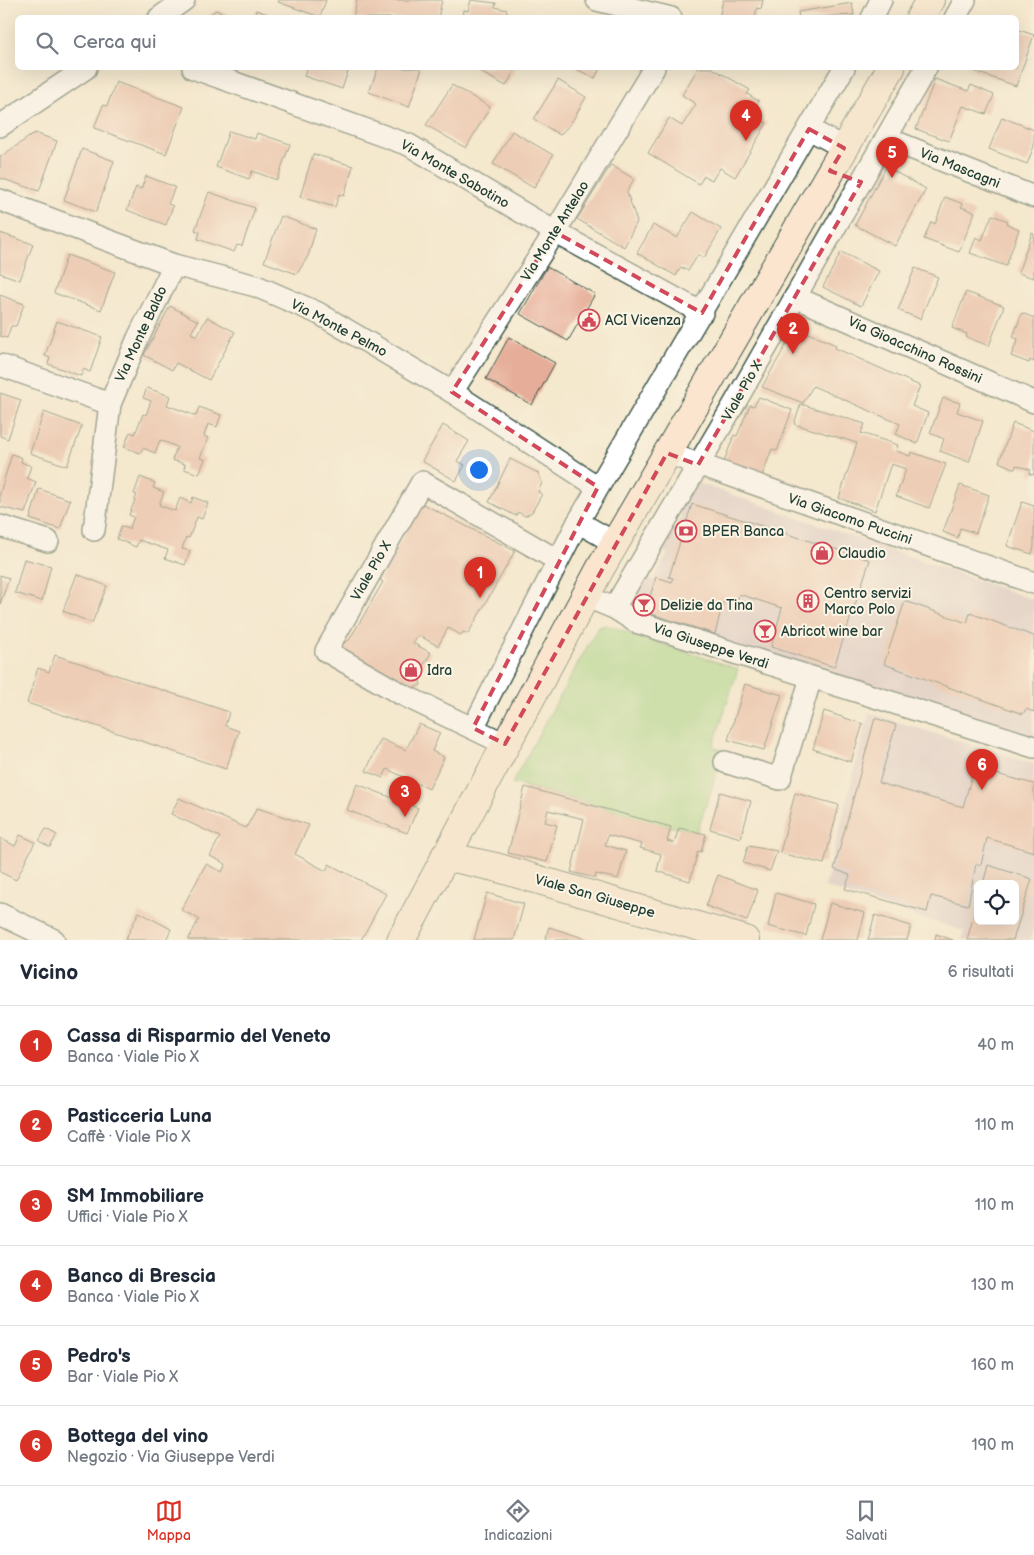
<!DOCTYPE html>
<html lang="it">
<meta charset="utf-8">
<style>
body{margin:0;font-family:"Balsamiq Sans",sans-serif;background:#f2f2f3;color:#1f2937}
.controls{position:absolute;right:15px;bottom:15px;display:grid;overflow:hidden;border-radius:8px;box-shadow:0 5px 20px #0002}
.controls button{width:45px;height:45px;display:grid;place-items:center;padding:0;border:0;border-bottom:1px solid #e0e1e3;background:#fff;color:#1f2937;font:25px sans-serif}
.you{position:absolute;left:478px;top:469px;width:18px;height:18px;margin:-12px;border:4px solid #fff;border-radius:50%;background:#1a73e8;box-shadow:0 0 0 8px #1a73e833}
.badge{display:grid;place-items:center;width:32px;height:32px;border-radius:50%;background:#d93025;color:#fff;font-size:16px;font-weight:700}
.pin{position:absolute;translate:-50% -41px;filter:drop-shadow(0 1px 2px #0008)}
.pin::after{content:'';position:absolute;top:26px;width:18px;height:15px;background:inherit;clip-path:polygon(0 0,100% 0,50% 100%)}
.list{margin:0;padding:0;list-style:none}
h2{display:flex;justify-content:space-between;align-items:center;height:65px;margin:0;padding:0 20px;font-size:21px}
h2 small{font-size:16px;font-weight:400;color:#747a83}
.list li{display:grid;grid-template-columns:32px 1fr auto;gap:15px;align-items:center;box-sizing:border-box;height:80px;padding:0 20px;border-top:1px solid #e0e1e3}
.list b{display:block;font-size:19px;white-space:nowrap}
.list p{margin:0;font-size:16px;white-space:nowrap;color:#747a83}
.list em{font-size:16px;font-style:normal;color:#747a83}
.icon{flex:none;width:28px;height:28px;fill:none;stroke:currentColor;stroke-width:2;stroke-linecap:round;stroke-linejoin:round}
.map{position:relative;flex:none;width:1034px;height:940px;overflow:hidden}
.search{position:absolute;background:#fff;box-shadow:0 5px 20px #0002;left:15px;right:15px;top:15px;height:55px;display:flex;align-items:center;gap:12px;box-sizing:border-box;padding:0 18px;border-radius:8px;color:#747a83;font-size:19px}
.sheet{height:545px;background:#fff}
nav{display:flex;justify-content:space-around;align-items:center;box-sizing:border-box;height:70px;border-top:1px solid #e0e1e3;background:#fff;font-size:14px;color:#747a83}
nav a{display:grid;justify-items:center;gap:2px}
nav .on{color:#d93025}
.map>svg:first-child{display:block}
.industrial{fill:#d2bec3;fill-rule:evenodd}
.green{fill:#a1d483;stroke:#60885c}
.building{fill:#e6ae99}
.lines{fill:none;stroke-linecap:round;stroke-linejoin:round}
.minor-casing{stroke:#3f574b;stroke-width:24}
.secondary-casing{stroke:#3f574b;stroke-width:30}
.minor{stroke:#fff;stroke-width:21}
.secondary{stroke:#fbe5cf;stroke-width:28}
.marked{fill:none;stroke:#d1495b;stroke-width:4;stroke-dasharray:10 6;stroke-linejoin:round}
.labels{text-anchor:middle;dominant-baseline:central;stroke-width:4;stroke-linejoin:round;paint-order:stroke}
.street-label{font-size:14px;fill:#1f3d34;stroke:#fcf5e5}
.poi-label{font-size:14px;fill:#1f3d34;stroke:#fcf5e5;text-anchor:start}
</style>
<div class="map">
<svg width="1034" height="940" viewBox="0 0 1034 940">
<rect width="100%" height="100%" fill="#fcf5e5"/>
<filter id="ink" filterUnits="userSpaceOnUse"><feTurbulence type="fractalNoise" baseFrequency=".02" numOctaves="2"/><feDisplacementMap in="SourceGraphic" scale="10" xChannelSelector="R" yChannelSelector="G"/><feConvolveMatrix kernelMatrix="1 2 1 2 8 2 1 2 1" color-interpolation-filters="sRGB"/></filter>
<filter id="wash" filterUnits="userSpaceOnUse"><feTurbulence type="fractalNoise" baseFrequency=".0096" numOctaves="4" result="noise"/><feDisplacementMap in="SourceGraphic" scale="20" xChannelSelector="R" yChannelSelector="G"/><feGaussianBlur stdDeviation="1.12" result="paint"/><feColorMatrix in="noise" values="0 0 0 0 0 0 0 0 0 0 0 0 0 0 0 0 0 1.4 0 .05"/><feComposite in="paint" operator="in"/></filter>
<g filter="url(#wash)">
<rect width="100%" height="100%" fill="#f4e8cd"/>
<g class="industrial">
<polygon points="701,484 1034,600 1033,738 630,617 622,600 640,576 653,580 668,554 660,550 681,517 678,508 695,485"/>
<path d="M869,713L1034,764V926L1030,940H962L964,931L825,887ZM978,884H1015V921H978Z"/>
</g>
<polygon class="green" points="606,625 738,669 713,747 724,751 697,832 649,822 588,803 512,783 598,627"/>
<g id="blocks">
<g class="building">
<polygon points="279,0 326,0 320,17 278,2"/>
<polygon points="357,0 442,0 438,18 353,18"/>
<polygon points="471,0 496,3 495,7 507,10 506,18 463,18 464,10 468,11"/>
<polygon points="723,0 763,0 761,9 757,8 755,18 719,18"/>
<polygon points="852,3 854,15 799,18 798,12"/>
<polygon points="216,10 232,16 232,18 205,18"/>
<polygon points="256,10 277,17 277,18 254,18"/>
<polygon points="1016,29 1034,35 1016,86 965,68 1016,68"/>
<polygon points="307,68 349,68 342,89 304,76"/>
<polygon points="378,68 422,68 409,107 369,92"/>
<polygon points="476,68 516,68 506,86 475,69"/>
<polygon points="574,68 600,68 595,78"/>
<polygon points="698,68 712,68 750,90 747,94 759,101 752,114 767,123 735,177 720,168 712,180 704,176 699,184 648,153 669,118 682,126 696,104 682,95"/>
<polygon points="935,79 968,91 971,85 994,95 986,114 963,106 949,141 916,129"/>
<polygon points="558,80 586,97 571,123 560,135 534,119"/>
<polygon points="116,82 184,107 166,154 94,128 103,105 107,106"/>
<polygon points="452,85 490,107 466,148 426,125"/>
<polygon points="1002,117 1034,130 1034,146 1027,164 989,149"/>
<polygon points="229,131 255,139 257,133 290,144 277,180 252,171 249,179 216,167"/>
<polygon points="512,131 553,155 534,188 493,164"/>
<polygon points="35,133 57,141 39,191 0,178 0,157"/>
<polygon points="82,149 114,161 96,212 64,200"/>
<polygon points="313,154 353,166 344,196 339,194 335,207 300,197"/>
<polygon points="611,165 634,179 627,192 637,222 624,247 577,219"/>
<polygon points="886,167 926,189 895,246 855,225"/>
<polygon points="146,176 175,187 168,204 173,206 166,225 127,210 136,187 141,189"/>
<polygon points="209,192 255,208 242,246 237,245 234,252 198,239 200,232 195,230"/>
<polygon points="945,197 963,204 961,207 975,212 959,252 924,239 931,222 935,224"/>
<polygon points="693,212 721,229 704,258 698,255 688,271 681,267 676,276 637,253 653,225 677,238"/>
<polygon points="992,215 1008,221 1007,224 1019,229 1006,266 970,253 976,237 982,240"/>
<polygon points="281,216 316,229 308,256 297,274 264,262"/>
<polygon points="0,233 33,244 20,280 0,273"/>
<polygon points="1032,233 1034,234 1034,278 1018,273"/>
<polygon points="841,252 879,271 861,306 823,287"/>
<polygon points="67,255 115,272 101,310 54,293"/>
<polygon points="547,267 595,294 568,341 520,314"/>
<polygon points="915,268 938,277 920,319 898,310"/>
<polygon points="966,292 1004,306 989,346 966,337 967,334 952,328"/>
<polygon points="0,295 24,304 16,326 11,326 7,338 0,336"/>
<polygon points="170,306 198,321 191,333 197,336 207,317 235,332 209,380 176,363 172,370 144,355"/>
<polygon points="1022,313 1034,318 1034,362 1030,360 1029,363 1011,356 1018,339 1013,337"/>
<polygon points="57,321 102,337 90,372 83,369 81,376 48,364 50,358 45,356"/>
<polygon points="796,328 836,345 835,348 920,386 912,406 928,413 917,444 896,434 900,424 813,386 803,403 762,387"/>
<polygon points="509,337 555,363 532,405 486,379"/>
<polygon points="147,388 170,396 167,405 196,416 199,407 221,415 217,427 208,424 204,436 208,438 200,458 205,459 199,474 184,469 185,464 172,460 177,447 160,440 155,453 143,448 140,453 124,447 130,432 135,434 143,414 146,415 151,401 143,398"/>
<polygon points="0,393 21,400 8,439 0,436"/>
<polygon points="759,397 792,410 777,451 772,449 761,478 723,464 734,435 737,436 750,405 754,406"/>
<polygon points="943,398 960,403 957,412 983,421 969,462 940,451 944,439 930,433"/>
<polygon points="801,404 865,424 861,433 898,445 896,451 910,456 911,452 946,464 929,508 896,496 906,469 891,464 875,511 839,498 857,443 794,424"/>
<polygon points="44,412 82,426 67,466 30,453"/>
<polygon points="1013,423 1034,431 1034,475 1029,474 1031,470 1016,465 1015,469 999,462"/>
<polygon points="443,425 469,441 457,461 465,465 456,481 422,461"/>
<polygon points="12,454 22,458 21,462 31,466 27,478 36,482 25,513 0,507 0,493"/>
<polygon points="510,459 538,473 542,483 538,492 542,494 532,512 525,516 518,512 516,516 489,502"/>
<polygon points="140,477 155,483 153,488 164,492 159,505 175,511 180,498 191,503 193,497 208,503 202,519 197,517 189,538 186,537 182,549 190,551 185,565 165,558 168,550 139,540 136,547 117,539 121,526 129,529 134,517 129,515 137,495 134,494"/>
<polygon points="960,485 989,495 976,533 960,528 958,538 943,532"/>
<polygon points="39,489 70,500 60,529 30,519"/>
<polygon points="1022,502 1034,506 1034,547 1032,554 1007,546"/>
<polygon points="421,503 515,551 468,634 463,632 461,635 448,628 438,646 418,635 413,643 431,653 418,674 421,685 410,689 344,651 342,644 349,640 364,615 383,582 380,580"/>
<polygon points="692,504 870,560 834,667 771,647 782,608 739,594 736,606 723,602 715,634 645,612 656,577 672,582 673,578 669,577"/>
<polygon points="24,559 51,566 42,601 15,593"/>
<polygon points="77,574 107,586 92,623 63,611"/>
<polygon points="0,575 9,578 0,604"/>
<polygon points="905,601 967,623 970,613 1034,636 1034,712 1026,709 1023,714 884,664"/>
<polygon points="55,655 229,712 225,726 239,731 226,769 27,703 38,668 49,672"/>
<polygon points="745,684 782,695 764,750 728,740"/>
<polygon points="824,711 863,724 851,762 813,749"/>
<polygon points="875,718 896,725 879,783 963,807 974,768 1034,784 1034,852 987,838 981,865 976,864 968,905 931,896 927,912 845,889 850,875 834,869"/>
<polygon points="419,724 440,733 432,751 444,757 429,789 387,769 383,778 366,771 381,739 406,750"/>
<polygon points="357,784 418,808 407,833 347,810"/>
<polygon points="525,787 671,827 667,841 674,843 679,828 706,834 701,852 698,851 690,881 657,871 661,854 640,848 642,844 608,835 605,845 626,851 618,879 596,874 595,878 571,872 584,819 548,810 545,822 557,825 547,862 508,853"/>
<polygon points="720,792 751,801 741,838 710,829"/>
<polygon points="795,793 839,805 824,864 780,853"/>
<polygon points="179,798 246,828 257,808 309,825 295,854 326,871 329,864 386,894 361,940 188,940 199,919 181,910 206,864 222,872 226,864 210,856 220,837 171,814"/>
<polygon points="46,829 57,835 50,847 39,841"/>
<polygon points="20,835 35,842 16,880 0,872 0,838 15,846"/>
<polygon points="748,846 777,851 770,871 743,863"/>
<polygon points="988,865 1032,879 1013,940 967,940 977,903 978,921 1015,921 1015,884 983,884"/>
<polygon points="718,875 758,890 747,921 706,906"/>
<polygon points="487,893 524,904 514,940 474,940"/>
<polygon points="776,893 814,904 806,936 768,926"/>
<polygon points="830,903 865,913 858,940 820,940"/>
<polygon points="139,912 171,929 166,940 125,940"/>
<polygon points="875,915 911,926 907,940 868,940"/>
<polygon points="549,927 590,940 545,940"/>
<polygon points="936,934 953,940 935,940"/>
</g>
</g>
</g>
<g filter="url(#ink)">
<use href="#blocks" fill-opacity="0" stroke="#3f574b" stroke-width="1"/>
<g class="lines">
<g class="minor-casing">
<g id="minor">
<polyline points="597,0 671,18"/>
<polyline points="159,18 184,0"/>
<polyline points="872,18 881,0"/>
<polyline points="955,18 965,0"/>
<polyline points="193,68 409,145 555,232 702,313"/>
<polyline points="0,126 86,68"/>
<polyline points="809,129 844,148"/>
<polyline points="886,138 1034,197"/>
<polyline points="0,200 174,265 256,286 318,313 452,392 598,487"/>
<polyline points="795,297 1034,402"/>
<polyline points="0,365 110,404"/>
<polyline points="452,392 555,232 654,68"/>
<polyline points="667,453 1034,583"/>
<polyline points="578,522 615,543"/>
<polyline points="0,526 48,541"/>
<polyline points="94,530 110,404 138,338 174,265"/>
<polyline points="585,596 614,608 636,622 1034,747"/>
<polyline points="614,608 733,406 926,68"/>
<polyline points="473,728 578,522 844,68"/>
<polyline points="505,744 401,694 326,651 422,482 557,560"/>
<polyline points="725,762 780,779 811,678"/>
<polyline points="0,914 54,940"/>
</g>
</g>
<g class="secondary-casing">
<g id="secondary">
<polyline points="920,18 930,0"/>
<polyline points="445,856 495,867 745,940"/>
<polyline points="401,940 600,569 891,68"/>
</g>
</g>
<use href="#minor" class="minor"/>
<use href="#secondary" class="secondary"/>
</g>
</g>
<path d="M0 0H1034V940H0ZM809,129L844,148L830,171L861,182L698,465L667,453L505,744L473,728L598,487L452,392L555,232L702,313Z" fill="#f4e8cd" fill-opacity=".55" fill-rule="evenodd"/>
<path class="marked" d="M809,129L844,148L830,171L861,182L698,465L667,453L505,744L473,728L598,487L452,392L555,232L702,313Z"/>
<defs>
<g id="civic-ring" transform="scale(1.125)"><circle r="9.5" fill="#fcf5e5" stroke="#d1495b" stroke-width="1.5"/><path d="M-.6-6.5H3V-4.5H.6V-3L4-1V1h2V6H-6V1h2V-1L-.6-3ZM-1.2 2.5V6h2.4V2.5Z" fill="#d1495b"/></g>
<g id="bank-ring" transform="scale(1.125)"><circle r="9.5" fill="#fcf5e5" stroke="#d1495b" stroke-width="1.5"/><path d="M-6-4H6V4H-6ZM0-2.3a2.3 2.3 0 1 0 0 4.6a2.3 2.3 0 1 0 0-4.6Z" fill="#d1495b"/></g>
<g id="shop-ring" transform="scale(1.125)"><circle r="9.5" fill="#fcf5e5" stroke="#d1495b" stroke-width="1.5"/><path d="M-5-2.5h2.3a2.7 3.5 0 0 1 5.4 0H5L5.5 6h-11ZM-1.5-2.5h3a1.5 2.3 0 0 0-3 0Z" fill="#d1495b"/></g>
<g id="building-ring" transform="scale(1.125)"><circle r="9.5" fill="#fcf5e5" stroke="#d1495b" stroke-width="1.5"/><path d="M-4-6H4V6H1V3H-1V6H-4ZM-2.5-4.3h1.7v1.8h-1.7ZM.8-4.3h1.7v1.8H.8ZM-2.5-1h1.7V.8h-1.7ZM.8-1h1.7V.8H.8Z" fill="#d1495b"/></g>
<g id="bar-ring" transform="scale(1.125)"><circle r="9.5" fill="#fcf5e5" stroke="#d1495b" stroke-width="1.5"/><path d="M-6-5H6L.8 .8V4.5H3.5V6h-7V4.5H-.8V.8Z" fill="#d1495b"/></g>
</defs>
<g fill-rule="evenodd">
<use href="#civic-ring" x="589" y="320"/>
<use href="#bank-ring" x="686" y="531"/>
<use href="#shop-ring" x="822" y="553"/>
<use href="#building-ring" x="808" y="601"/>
<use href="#bar-ring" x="644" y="605"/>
<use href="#bar-ring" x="765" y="631"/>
<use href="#shop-ring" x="411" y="670"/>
</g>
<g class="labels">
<g class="street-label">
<text transform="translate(960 168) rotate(22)">Via Mascagni</text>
<text transform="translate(455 174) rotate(30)">Via Monte Sabotino</text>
<text transform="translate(555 231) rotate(-58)">Via Monte Antelao</text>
<text transform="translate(339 328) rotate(28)">Via Monte Pelmo</text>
<text transform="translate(141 334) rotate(-65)">Via Monte Baldo</text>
<text transform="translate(915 350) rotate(24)">Via Gioacchino Rossini</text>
<text transform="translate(742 391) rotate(-60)">Viale Pio X</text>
<text transform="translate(850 519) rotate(19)">Via Giacomo Puccini</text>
<text transform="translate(371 571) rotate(-60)">Viale Pio X</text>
<text transform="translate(711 646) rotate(18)">Via Giuseppe Verdi</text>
<text transform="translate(595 896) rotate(16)">Viale San Giuseppe</text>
</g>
<g class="poi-label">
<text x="605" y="320">ACI Vicenza</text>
<text x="702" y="531">BPER Banca</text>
<text x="838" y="553">Claudio</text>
<text x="824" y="593">Centro servizi<tspan x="824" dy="16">Marco Polo</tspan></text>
<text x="660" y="605">Delizie da Tina</text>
<text x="781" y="631">Abricot wine bar</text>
<text x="427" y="670">Idra</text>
</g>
</g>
</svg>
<div class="controls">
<button><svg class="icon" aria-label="locate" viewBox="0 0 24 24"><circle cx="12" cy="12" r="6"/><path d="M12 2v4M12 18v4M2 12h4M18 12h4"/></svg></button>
</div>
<div class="you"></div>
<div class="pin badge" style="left:480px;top:598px">1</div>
<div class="pin badge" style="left:793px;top:354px">2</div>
<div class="pin badge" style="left:405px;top:817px">3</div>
<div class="pin badge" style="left:746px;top:141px">4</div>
<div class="pin badge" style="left:892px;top:178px">5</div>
<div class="pin badge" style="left:982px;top:790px">6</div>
<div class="search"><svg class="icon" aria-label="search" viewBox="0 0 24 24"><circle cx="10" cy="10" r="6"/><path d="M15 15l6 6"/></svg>Cerca qui</div>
</div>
<section class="sheet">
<h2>Vicino<small>6 risultati</small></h2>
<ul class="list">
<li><span class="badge">1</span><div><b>Cassa di Risparmio del Veneto</b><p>Banca · Viale Pio X</p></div><em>40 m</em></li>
<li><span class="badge">2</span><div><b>Pasticceria Luna</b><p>Caffè · Viale Pio X</p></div><em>110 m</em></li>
<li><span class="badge">3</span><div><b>SM Immobiliare</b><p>Uffici · Viale Pio X</p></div><em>110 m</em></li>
<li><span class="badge">4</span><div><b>Banco di Brescia</b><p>Banca · Viale Pio X</p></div><em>130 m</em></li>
<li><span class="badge">5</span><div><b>Pedro's</b><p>Bar · Viale Pio X</p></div><em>160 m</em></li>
<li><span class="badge">6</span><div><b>Bottega del vino</b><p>Negozio · Via Giuseppe Verdi</p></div><em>190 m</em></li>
</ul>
</section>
<nav>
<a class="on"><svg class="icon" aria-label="map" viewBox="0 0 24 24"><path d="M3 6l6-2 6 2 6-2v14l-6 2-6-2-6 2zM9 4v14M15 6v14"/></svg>Mappa</a>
<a><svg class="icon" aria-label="directions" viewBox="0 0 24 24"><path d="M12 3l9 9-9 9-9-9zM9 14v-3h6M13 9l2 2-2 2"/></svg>Indicazioni</a>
<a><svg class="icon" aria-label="saved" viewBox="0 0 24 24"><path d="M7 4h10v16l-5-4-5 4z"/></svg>Salvati</a>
</nav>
